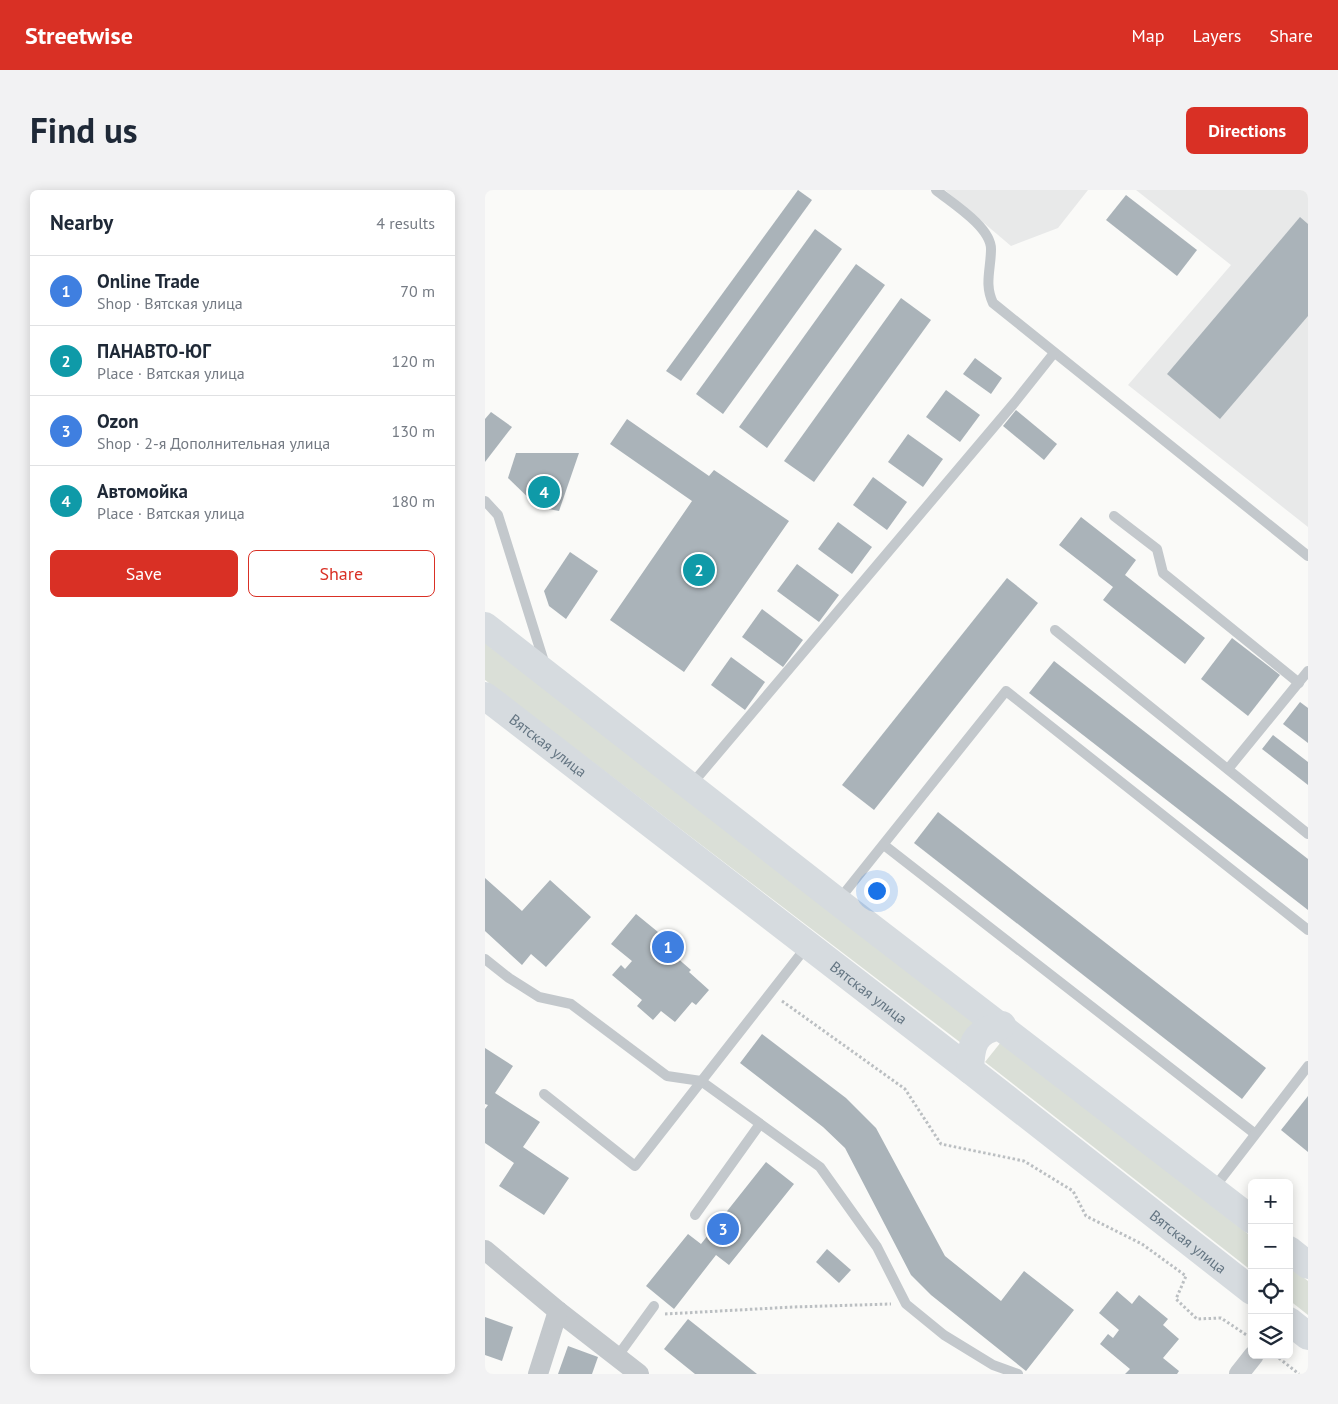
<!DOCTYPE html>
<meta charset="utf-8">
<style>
body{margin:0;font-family:"PT Sans",sans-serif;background:#f2f2f3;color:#1f2937}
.controls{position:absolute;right:15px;bottom:15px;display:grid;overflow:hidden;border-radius:8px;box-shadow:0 2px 12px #0003}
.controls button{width:45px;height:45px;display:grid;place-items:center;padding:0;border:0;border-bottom:1px solid #e0e1e3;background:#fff;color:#1f2937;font:25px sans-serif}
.you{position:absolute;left:391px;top:700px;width:18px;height:18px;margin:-12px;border:4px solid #fff;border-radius:50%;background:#1a73e8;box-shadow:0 0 0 8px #1a73e833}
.badge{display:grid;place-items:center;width:32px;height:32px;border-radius:50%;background:#d93025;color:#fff;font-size:16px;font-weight:700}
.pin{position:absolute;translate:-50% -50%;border:2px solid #fff;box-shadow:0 1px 5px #0006}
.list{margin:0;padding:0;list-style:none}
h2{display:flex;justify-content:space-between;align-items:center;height:65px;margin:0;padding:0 20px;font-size:21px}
h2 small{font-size:16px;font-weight:400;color:#747a83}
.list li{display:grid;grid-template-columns:32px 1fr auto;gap:15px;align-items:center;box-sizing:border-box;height:70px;padding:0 20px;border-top:1px solid #e0e1e3}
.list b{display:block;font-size:19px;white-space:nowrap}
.list p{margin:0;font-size:16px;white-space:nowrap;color:#747a83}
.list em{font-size:16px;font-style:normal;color:#747a83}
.actions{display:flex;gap:10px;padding:15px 20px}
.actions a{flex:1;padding:11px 0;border:1px solid #d93025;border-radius:8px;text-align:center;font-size:18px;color:#d93025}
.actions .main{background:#d93025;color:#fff}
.icon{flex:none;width:28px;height:28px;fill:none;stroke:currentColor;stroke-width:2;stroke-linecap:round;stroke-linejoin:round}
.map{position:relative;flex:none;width:823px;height:1184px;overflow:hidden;border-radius:8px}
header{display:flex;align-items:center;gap:30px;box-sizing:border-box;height:70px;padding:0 25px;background:#d93025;color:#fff}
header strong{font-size:24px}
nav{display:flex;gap:28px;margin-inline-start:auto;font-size:18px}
.intro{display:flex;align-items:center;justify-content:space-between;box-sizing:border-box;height:120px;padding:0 30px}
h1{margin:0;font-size:35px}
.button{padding:12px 22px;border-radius:8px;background:#d93025;color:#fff;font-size:18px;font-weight:700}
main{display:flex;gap:30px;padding:0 30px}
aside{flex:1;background:#fff;border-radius:8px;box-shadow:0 2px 12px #0003}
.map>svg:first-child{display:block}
.built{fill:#e8e9e9}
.green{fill:#dadfd7}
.building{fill:#aab3b9}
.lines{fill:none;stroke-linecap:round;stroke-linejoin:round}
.path{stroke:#bbbfc2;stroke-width:3;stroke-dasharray:2.5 2.5;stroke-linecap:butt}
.service{stroke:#c3c8cc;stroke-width:10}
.minor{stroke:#c3c8cc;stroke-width:20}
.primary{stroke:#d6dbdf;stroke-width:28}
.labels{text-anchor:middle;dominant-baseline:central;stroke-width:5;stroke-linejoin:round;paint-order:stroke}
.street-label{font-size:15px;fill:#657683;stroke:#fff}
</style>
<header>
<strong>Streetwise</strong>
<nav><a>Map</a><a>Layers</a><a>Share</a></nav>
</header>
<div class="intro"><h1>Find us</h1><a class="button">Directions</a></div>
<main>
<aside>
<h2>Nearby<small>4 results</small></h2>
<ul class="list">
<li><span class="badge" style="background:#3f7fe0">1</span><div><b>Online Trade</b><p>Shop · Вятская улица</p></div><em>70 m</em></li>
<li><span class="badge" style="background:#0f9aa8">2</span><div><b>ПАНАВТО-ЮГ</b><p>Place · Вятская улица</p></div><em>120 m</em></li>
<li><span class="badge" style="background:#3f7fe0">3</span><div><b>Ozon</b><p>Shop · 2-я Дополнительная улица</p></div><em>130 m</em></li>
<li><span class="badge" style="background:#0f9aa8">4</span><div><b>Автомойка</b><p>Place · Вятская улица</p></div><em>180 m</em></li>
</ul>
<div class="actions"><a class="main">Save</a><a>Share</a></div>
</aside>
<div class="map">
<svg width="823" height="1184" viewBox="0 0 823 1184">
<rect width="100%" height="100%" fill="#fafaf8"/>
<g class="built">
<polygon points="460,0 603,0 573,38 526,56"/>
<polygon points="651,0 823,0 823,337 643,195 746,75"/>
</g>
<g class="green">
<polygon points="0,453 495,836 480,856 0,490"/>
<polygon points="516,852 767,1047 767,1081 500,872"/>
<polygon points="804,1076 823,1091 823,1125 804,1110"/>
</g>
<g class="building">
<polygon points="313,0 327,10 196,191 181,181"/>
<polygon points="641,5 712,60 692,86 621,30"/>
<polygon points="815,27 823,34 823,126 735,229 682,184"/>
<polygon points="330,39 357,59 238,224 211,204"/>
<polygon points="371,74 400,95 282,258 254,237"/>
<polygon points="416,108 446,130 329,292 299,271"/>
<polygon points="490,168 517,188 506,204 478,184"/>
<polygon points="461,200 495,225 475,252 441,227"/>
<polygon points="531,220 572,254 559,270 518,236"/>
<polygon points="6,222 27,237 0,272 0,229"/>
<polygon points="142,229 224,286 229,280 304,331 199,482 125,430 207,311 125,254"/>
<polygon points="423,244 458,269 438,297 403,272"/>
<polygon points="31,263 94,263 74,321 53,317 23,288"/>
<polygon points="388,287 422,312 402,340 368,315"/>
<polygon points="596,327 651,370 640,385 720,448 700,474 618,410 628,397 574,355"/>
<polygon points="353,332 387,357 367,384 333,359"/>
<polygon points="85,362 113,381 81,429 64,416 59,401"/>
<polygon points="312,374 354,405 334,432 292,401"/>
<polygon points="522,388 553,413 389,620 357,595"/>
<polygon points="277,419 318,450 298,477 257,447"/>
<polygon points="747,448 795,485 763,526 716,489"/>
<polygon points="246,467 280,492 260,520 226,495"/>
<polygon points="569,471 823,669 823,720 544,503"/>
<polygon points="815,512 823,518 823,553 798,534"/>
<polygon points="788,545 823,572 823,595 777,559"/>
<polygon points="453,622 781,878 757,909 429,653"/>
<polygon points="0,688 37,721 65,690 106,727 61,777 46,764 37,775 0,741"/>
<polygon points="151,724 195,760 190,766 206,780 204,782 224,800 211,815 207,812 190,832 176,821 168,830 152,816 157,810 127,785 136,775 140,779 147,771 126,754"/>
<polygon points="277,844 361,908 391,938 460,1066 516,1111 539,1081 589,1120 541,1181 446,1105 426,1085 360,958 338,937 255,873"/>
<polygon points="0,858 28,876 10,903 55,932 38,957 84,988 59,1025 14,996 29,973 0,953 0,919 3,915 0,914"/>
<polygon points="823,906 823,962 796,940"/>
<polygon points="281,972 309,994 244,1075 231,1065 189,1119 161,1096 203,1044 216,1054"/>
<polygon points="342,1059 366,1080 354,1093 331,1072"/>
<polygon points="632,1101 647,1114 654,1105 683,1129 678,1135 694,1149 678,1168 694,1181 692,1184 640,1184 645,1179 615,1154 623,1144 628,1148 634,1140 614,1123"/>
<polygon points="0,1127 28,1137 17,1171 0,1165"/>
<polygon points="203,1129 272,1184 210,1184 179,1159"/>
<polygon points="83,1156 113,1167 107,1184 73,1184"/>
</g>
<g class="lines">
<g class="path">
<polyline points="297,811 420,899 456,954 539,971 588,1001 601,1026 657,1054 701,1086 691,1109 712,1129 736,1128 763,1146"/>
<polyline points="180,1124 308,1117 406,1114"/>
<polyline points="790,1165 814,1184"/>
</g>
<g class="service">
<path d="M451,0C467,13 506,37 506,59C506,79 499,94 508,113L823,366"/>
<polyline points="0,311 13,325 60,475"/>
<polyline points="629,326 672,359 678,383 814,493"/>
<polyline points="570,440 823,644"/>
<polyline points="743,579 823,481"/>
<polyline points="206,595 530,212 569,163"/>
<polyline points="399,655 769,943"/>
<polyline points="353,711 521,501 823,740"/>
<polyline points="0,769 24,788 54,807 86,814 182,886 216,891 335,977 392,1057 421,1114 459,1145 508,1175 533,1184"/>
<polyline points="59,904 150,976 322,756"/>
<polyline points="729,998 823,876"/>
<polyline points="210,1025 275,934"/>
<polyline points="132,1167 169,1116"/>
</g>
<g class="minor">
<polyline points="0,1060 73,1121 154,1184"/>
<polyline points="53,1184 73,1121"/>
<polyline points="754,1184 769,1165"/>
</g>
<g class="primary">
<polyline points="0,436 352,711 767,1030"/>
<path id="s1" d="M0,506L485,880L767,1101"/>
<path d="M485,880C486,853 489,842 517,835"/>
<polyline points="804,1060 823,1075"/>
<polyline points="804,1131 823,1146"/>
</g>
</g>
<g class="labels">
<g class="street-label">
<text stroke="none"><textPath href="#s1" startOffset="80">Вятская улица</textPath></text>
<text stroke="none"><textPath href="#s1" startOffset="485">Вятская улица</textPath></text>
<text stroke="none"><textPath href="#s1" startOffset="890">Вятская улица</textPath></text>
</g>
</g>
</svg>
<div class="controls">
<button>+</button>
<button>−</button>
<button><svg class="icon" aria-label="locate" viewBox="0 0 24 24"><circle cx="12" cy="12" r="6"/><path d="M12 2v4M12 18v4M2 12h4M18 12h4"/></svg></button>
<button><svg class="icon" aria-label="layers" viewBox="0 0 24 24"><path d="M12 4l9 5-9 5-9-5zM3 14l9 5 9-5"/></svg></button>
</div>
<div class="you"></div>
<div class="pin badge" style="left:183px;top:757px;background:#3f7fe0">1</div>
<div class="pin badge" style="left:214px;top:380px;background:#0f9aa8">2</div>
<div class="pin badge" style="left:238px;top:1039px;background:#3f7fe0">3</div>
<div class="pin badge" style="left:59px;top:302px;background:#0f9aa8">4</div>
</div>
</main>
